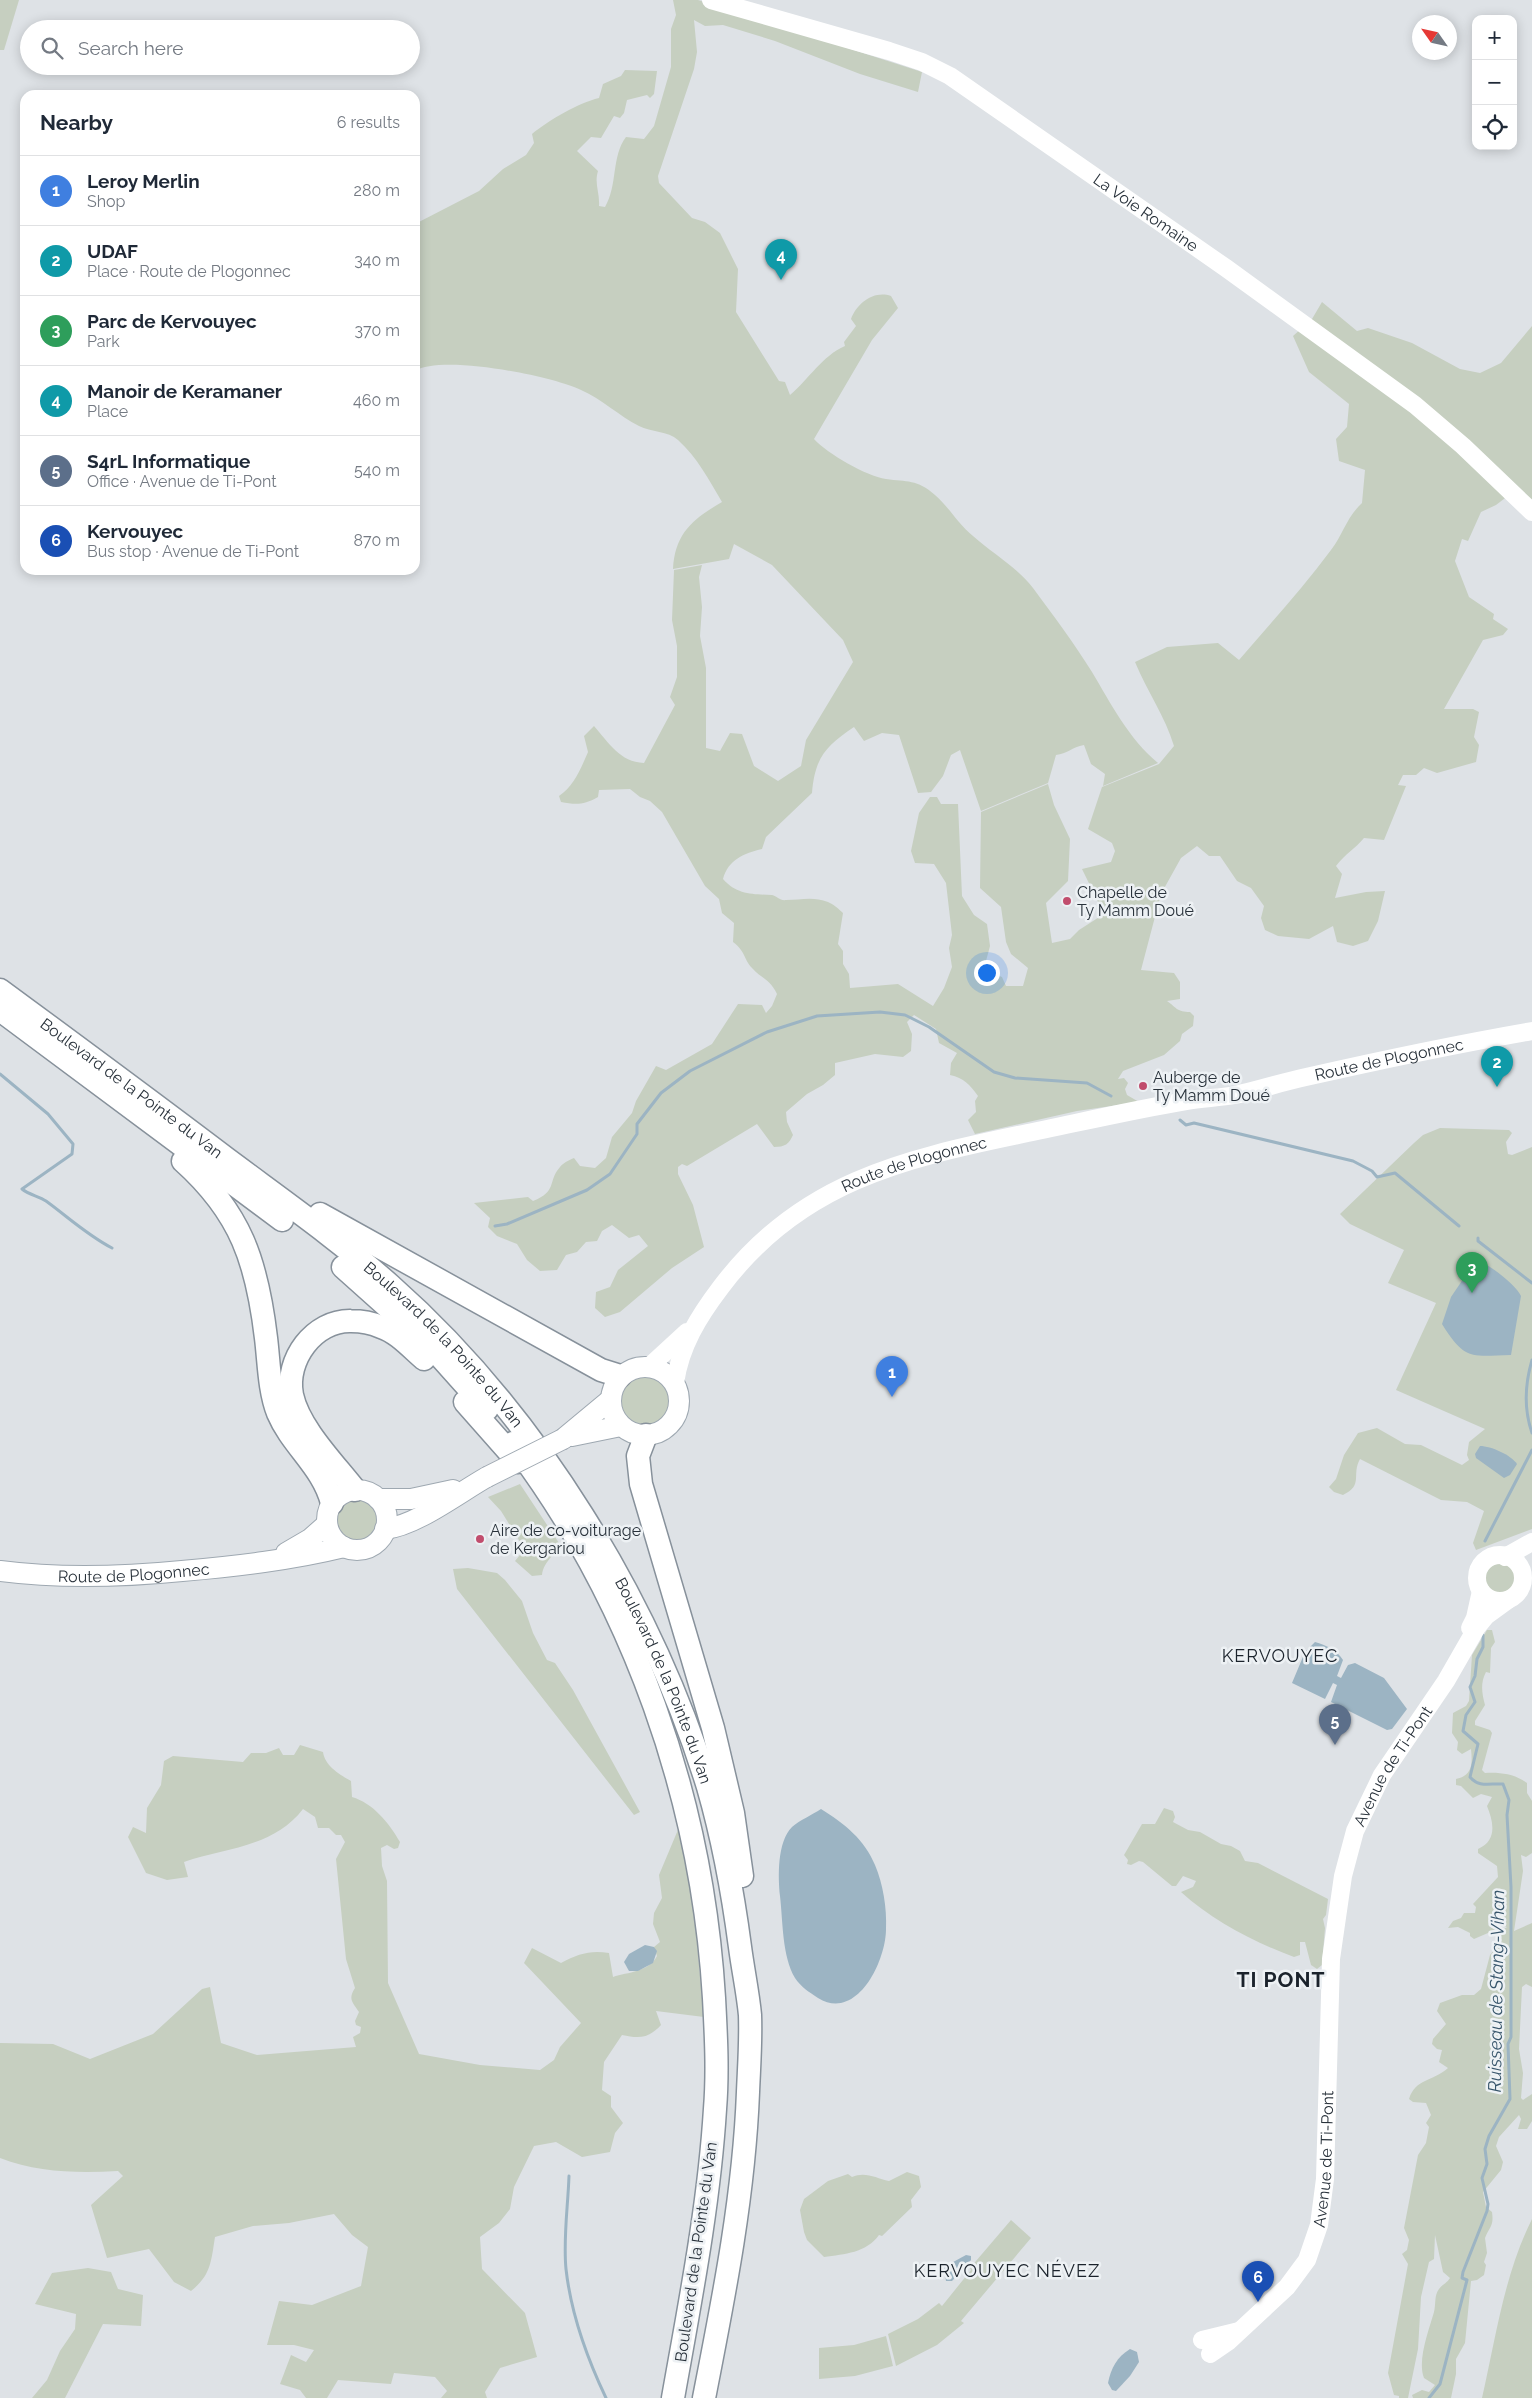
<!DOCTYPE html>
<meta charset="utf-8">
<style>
body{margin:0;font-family:Raleway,sans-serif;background:#f2f2f3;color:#1f2937}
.controls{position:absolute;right:15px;top:15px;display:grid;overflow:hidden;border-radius:10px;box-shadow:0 2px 12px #0003}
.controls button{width:45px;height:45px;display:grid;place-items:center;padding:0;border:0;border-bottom:1px solid #e0e1e3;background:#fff;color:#1f2937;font:25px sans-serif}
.compass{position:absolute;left:1412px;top:15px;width:45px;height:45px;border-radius:50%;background:#fff;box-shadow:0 2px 12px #0003;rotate:304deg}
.you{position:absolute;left:986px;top:972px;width:18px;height:18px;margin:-12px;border:4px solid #fff;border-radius:50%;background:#1a73e8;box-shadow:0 0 0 8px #1a73e833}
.badge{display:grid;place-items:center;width:32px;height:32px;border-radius:50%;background:#c14d6d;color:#fff;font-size:16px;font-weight:700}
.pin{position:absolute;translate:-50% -41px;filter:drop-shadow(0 1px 2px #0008)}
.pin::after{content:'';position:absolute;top:26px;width:18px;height:15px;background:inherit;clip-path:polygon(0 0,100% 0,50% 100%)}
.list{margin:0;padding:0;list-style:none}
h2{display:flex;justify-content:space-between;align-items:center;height:65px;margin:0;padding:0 20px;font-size:21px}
h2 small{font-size:16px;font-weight:400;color:#747a83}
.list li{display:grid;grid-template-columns:32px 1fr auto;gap:15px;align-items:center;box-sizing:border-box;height:70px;padding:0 20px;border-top:1px solid #e0e1e3}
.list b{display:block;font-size:19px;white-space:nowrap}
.list p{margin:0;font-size:16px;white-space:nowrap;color:#747a83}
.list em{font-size:16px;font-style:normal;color:#747a83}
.icon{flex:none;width:28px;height:28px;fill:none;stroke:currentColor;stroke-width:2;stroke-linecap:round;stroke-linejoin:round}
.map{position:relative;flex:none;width:1532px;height:2398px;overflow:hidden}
.search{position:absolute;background:#fff;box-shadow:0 2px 12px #0003;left:20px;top:20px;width:400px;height:55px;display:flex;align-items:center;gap:12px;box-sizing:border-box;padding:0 18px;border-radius:28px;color:#747a83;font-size:19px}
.panel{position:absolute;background:#fff;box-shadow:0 2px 12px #0003;left:20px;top:90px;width:400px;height:485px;border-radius:15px}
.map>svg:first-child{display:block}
.green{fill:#c6cfc0}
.water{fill:#9cb4c3}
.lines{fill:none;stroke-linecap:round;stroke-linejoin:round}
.stream{stroke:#9cb4c3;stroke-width:3}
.primary-casing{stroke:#9ea8b1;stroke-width:22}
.highway-casing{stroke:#87919b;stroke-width:25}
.secondary{stroke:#fff;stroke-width:18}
.primary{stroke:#fff;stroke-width:20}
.highway{stroke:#fff;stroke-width:22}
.primary-bridge-casing{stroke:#9ea8b1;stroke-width:22;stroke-linecap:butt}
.primary-bridge{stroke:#fff;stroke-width:20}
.poi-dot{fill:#c14d6d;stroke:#edf1f4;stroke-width:2}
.labels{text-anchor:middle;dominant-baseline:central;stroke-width:5;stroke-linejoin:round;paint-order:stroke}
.street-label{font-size:16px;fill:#29323b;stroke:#edf1f4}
.poi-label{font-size:16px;fill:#29323b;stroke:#edf1f4;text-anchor:start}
.neighbourhood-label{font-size:18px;letter-spacing:1px;fill:#1b232c;stroke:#edf1f4}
.water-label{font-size:18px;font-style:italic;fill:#37556b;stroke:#edf1f4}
.district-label{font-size:21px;font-weight:bold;letter-spacing:1px;fill:#1b232c;stroke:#edf1f4}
</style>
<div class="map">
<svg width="1532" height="2398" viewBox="0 0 1532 2398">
<rect width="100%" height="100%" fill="#dee2e6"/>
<g class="green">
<polygon points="0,0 19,0 4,50 0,50"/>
<path d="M673,0H698L922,72L918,92L860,74L775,41L723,25L705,26L694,20L697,52L694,69L658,176L659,183L692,218L705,222L720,233L738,269L736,312L779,381L785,382L790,395C809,379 822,356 845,346L844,342L856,326L851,319C857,303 874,290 891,296L898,308L872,340L814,439C828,454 866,476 886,479C907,482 917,479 935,495C949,507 958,524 973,536C992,553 1017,567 1033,588C1053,615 1074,643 1092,672C1111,704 1129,739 1158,763L1103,786L1105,774L1091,764L1084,745C1072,747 1067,754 1056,755L1048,783L981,811L960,750L951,755L943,776L931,792L918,793L899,735L882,733L864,741L854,727C826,746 815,757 812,793L766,837L762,849C744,853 728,860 723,879C737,895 752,894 772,895C777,896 780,901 786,900C800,900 813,896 828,902C833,904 839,909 843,913L838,944L843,951V964L849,974L850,988L898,984L933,1006L944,988L952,967L949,948L952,935L946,883L934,864L915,863L911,851L919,813L930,797H937L941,804H958L962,896L974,915L987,924L990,946L986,961L990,972L1002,977L1006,986H1023L1028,968L1011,954L1006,942L1001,907L980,888L981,812L1048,784L1054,805L1070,839L1068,881L1046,903L1052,943L1070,939L1079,930L1104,914L1082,869L1111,862L1115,851L1112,843L1088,829L1102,787L1159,764L1174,746C1165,716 1147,691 1135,662L1167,647L1218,643L1239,660C1270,624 1302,589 1331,550C1344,533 1346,518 1362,503L1365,470L1339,461L1336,439L1347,427L1349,404L1309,372L1293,336L1312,319L1322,302L1357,331L1368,328L1412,343L1460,369L1480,373L1501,363L1532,326V500L1517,489L1496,505L1481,512L1468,541L1462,539L1455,561L1469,597L1494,614L1493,619L1508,629L1503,635L1483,640L1444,709H1473L1479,712L1474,737L1479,745L1476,762L1437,773L1424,768L1416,775H1403L1398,785L1406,786L1384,840L1364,838C1355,849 1346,853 1336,866L1342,874L1335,898L1366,892L1385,891L1378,921L1368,941L1353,946L1337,942L1333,926L1309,939L1278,936L1265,930L1261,918L1264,906L1251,888L1237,881L1220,856H1209L1197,846L1181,858L1161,894L1141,970L1174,973L1180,982V999L1167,1001C1177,1008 1177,1012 1190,1012L1194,1016L1193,1026L1182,1034L1180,1041L1164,1055L1123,1071L1118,1079L1124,1078L1128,1083L1125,1089L1127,1095L1139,1102L1077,1111L975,1134L968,1120L976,1112L975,1101L978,1096C970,1085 964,1078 950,1075L951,1063L957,1053L939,1043L936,1029L914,1015L907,1022L912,1034L911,1051L903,1057L875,1054L835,1063V1075L823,1085L807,1094L786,1112L787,1122L793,1135C789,1144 785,1147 774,1147L757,1124L687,1166L682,1164L678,1167V1174L693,1205L704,1247L672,1268L620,1312L605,1317L595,1308L596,1292L610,1287L618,1270L648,1246L639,1235L629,1238L612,1225L602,1231L597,1241L586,1242L577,1252L566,1255L557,1270L540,1271L527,1260L517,1244L497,1236L488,1227L490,1218L474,1203L528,1197L533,1201C558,1191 547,1182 560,1167C563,1163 569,1160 574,1158L580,1166L595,1168L606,1158L612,1137L632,1113L636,1101L656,1066L666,1070L712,1044L738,1004L762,1005L766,1013L772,1006L777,994C769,978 763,980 752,968C743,958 746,952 733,942L734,923L722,913L719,899L705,886L662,812L650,801L640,797L630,789L599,790L598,797C584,805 576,805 561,802L559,796C574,786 581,768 588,752L584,736L594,726C609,743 620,762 644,763L675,705L670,697L677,677V646L672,620L674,570L702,565L699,577L702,607L700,636L706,668V748L720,751L730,733L742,734L754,766L778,781L801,766L806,740L853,662L843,640L772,565L734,544L729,559L673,569C675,533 693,519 722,502C709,480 697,457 678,440C668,431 651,432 639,426C619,416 602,399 581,390C552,376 442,354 415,371V224L479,191L503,169L526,155L534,143L532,134C549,120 578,103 599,98L603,84L621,76L625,70L657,71L654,94L650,98L647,95L627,100L624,113L620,118L614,116L601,138L591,137L577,151L598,171C594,184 600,193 599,206L605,207C618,185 611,157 626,137L644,139L654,126L671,67V29L676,15Z"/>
<path d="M1440,1128L1509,1130L1512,1133L1506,1142L1508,1154L1512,1155L1532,1147V1529L1476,1550L1473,1543L1484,1511L1467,1502L1441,1500L1360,1459C1351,1475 1364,1485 1343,1495L1334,1492L1329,1487L1336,1479L1344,1455L1358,1433L1377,1428L1405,1444L1421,1445L1462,1465L1469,1460L1467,1455L1469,1442L1485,1429L1396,1390L1436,1303L1388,1283L1404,1250L1350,1224L1340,1214L1414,1143L1423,1135Z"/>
<circle cx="645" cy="1401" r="24"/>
<path d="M520,1484L559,1543C556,1556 544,1560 542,1575L532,1576L515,1561L524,1550L522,1545L501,1511L488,1497Z"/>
<circle cx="357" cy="1520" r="21"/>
<circle cx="1500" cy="1579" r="16"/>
<polygon points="468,1568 497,1573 505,1580 522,1601 533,1633 547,1660 555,1663 573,1690 640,1812 634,1815 457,1589 453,1569"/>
<path d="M1487,1630H1492L1495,1642L1491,1648L1490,1673L1486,1672C1480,1683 1482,1694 1485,1705L1475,1721V1725L1490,1730L1492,1733L1482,1770L1485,1773C1500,1772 1515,1774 1527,1783V1793L1532,1801V1853L1526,1857L1521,1855L1523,1871L1514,1931L1532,1923V1987L1526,1984L1522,1987L1519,2049L1523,2073L1521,2098L1523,2100L1532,2094V2121L1527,2129H1518L1521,2119L1519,2115L1499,2137L1496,2146L1503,2162L1501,2170L1483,2192L1486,2207L1492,2212C1494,2226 1490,2226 1485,2238L1487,2253L1484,2262L1486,2265L1484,2275L1477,2280L1471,2281L1465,2343L1456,2359V2374L1451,2398H1413L1412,2395L1422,2390L1429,2392L1435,2385L1424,2378C1417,2360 1429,2330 1434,2312C1436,2305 1434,2295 1439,2289C1443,2284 1447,2283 1450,2278L1443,2272L1435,2235L1434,2259L1429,2262L1421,2297L1418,2349L1408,2398H1399V2396L1394,2395L1388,2373L1408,2264L1402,2254L1407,2250L1409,2240L1404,2228L1418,2155L1426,2143L1429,2127L1426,2123L1431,2115L1426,2103L1413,2102L1409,2099C1416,2078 1432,2082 1448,2068L1439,2062L1442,2050L1437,2049L1432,2044L1433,2039L1446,2024L1437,2011L1440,2003L1462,1995H1474L1481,1989L1490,1955L1502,1940L1499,1936L1501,1931L1507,1927L1498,1925L1495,1930L1474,1939L1470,1936V1933L1458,1927L1448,1928L1453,1921L1461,1918L1464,1913H1475L1476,1907L1473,1904L1498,1877L1497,1866L1478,1853V1849C1497,1841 1494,1823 1487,1806L1492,1797L1481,1794L1473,1798L1461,1786L1456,1785V1779C1458,1778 1461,1778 1464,1776C1473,1771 1472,1759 1471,1749L1462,1754L1457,1750L1458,1742L1452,1733L1453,1713L1466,1706L1469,1701L1472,1655Z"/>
<path d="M300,1745L323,1752C325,1766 339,1774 351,1781L352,1797C373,1803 389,1823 400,1842L398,1848L394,1849L387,1845L381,1848L382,1866L387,1881L388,1983L419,2054L480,2065L540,2070L554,2060L560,2047L581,2023L524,1963L532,1948L561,1963C578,1954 590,1950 609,1953L613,1977C628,1972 649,1972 657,1956L654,1947L660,1942L653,1924L654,1913L662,1898L659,1875L680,1825L689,1860L704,2017L656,2011L661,2025C649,2038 640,2039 622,2035L604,2062L602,2090L611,2096V2107L623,2123L615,2133L610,2152L582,2157L556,2142L534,2146L514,2187L510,2209L499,2223L480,2237L482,2269L525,2313L537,2357L500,2368L485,2392L487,2398H441L447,2391L435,2377L394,2373L391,2384L338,2380L327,2398H306L300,2390L280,2384L291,2355L306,2362L314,2350L294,2345H267L279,2301L312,2305L361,2286L368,2247L352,2235L334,2214L289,2223L253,2226L215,2237C211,2262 211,2275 191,2291L174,2282L149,2249L107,2258L91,2205L123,2176L118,2171C79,2173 38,2173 0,2158V2043L53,2044L90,2059L153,2034L202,1989L210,1987L221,2043L257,2055L356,2047L353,2037L360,2033L361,2027L356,2025L355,2021L359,2012C352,2002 348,1999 355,1988L346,1959L336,1859L345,1842L341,1835H336L329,1828H318L315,1817L303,1809C274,1847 226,1848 184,1862L188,1877L167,1880L146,1873L128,1837L133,1827L146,1833L147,1808L161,1785L164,1761L173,1756L243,1762L251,1753H266L279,1748L283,1755H294Z"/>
<path d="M1164,1808L1173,1811L1175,1817L1173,1822L1188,1830L1200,1832L1221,1844L1231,1846L1240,1851L1245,1861L1258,1863L1328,1899L1326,1915L1323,1919L1325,1928L1322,1965L1317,1969L1311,1965L1305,1942H1300V1955L1294,1957C1254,1942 1213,1921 1181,1892L1193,1887L1196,1881L1183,1876L1176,1886H1172L1143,1862L1139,1861L1131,1865L1127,1864L1128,1860L1124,1855L1142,1824H1155Z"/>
<path d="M907,2172L919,2176L921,2187L911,2200L912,2207L882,2236L879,2235C866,2253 845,2254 824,2257L807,2240L804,2232L800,2210L804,2199L828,2181L848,2174L852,2177C865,2171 876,2178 889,2181Z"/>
<path d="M1532,2219V2398H1482C1496,2337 1504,2275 1532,2219Z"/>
<polygon points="1011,2220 1031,2238 961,2321 964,2323 937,2345 896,2366 888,2334 918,2319 939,2303 942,2306 971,2270 970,2268"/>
<polygon points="88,2268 111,2272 118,2289 143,2295 141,2326 103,2324 65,2398 32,2398 47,2380 60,2351 75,2329 76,2314 35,2304 52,2273"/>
<polygon points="886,2336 893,2366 855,2376 819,2379 819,2348 854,2345"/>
</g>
<g class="water">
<path d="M1476,1260C1487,1262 1517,1286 1521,1296L1511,1355C1471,1356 1465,1361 1442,1324L1451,1297Z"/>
<path d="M1480,1446C1491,1446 1511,1455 1517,1464L1510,1475L1504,1478L1476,1458L1475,1454Z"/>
<path d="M1315,1642C1326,1645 1337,1650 1343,1660L1337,1676L1341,1678L1348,1665L1355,1663L1384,1678L1407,1709L1392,1729L1387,1730L1331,1702L1337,1685L1333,1683L1325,1699L1292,1683L1305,1652Z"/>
<path d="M821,1809C844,1823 865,1840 875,1865C883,1884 887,1908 886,1929C886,1961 857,2022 818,1998C809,1992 801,1987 795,1978C782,1956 783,1922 780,1896C778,1877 777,1842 792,1827C800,1820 812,1815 821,1809Z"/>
<polygon points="645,1945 654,1947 657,1951 653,1963 638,1971 629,1971 624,1962 629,1954"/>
<polygon points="966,2255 971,2256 971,2260 952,2281 946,2281 944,2267"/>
<path d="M1130,2349L1137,2352L1139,2362L1130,2376L1116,2391L1112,2390L1108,2383C1111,2368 1117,2357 1130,2349Z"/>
</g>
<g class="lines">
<g class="stream">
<path d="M0,1074L48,1114L73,1144L72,1154L22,1189C29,1195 39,1196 46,1201C68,1217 87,1235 112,1248"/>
<polyline points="1180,1120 1186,1125 1194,1123 1353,1161 1372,1171 1377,1177 1395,1173 1459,1226"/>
<polyline points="495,1226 507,1224 587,1190 610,1174 637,1134 637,1124 661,1093 690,1071 767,1032 817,1016 880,1012 905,1015 929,1027 994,1072 1015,1078 1087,1083 1111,1096"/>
<polyline points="1478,1238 1478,1241 1532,1283"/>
<path d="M1532,1360C1525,1384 1524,1410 1532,1433"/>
<polyline points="1485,1541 1532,1450"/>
<path d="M569,2176C568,2206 563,2239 566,2269C571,2314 587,2358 606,2398"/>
<path d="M1429,2398L1440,2384L1467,2280L1462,2278L1463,2272L1487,2211L1488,2204L1482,2178L1487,2164L1485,2149L1489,2136L1510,2099L1508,2044L1511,2037V1887L1507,1815L1509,1800L1503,1784C1490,1783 1479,1788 1470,1777L1478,1744L1463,1731L1466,1715L1475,1702L1470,1687L1475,1676L1477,1659L1483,1647V1635"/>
</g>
<g class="primary-casing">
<g id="primary">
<circle cx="645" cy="1401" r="34"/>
<polyline points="572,1436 621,1426"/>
<polyline points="563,1439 610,1400"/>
<circle cx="357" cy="1520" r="30"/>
<polyline points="378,1499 411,1499 453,1490"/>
<path d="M385,1529C416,1526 460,1492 487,1477"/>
<polyline points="286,1553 310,1539 327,1524"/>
<path id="s4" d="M0,1571C61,1579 121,1577 182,1571C237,1566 291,1560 344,1547"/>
</g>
</g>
<g class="highway-casing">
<g id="highway">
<path id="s5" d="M0,990C76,1046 152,1102 227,1159C282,1200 339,1240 390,1285C536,1414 651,1602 708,1787C723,1839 733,1894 740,1947C743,1970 748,1993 750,2015C751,2041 749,2067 748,2092C744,2196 724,2296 704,2398"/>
<polyline points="0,1010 282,1220"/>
<path d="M183,1161C241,1213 257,1262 266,1338C269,1362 269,1390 278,1413C292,1446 323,1467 332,1503"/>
<polyline points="320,1214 601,1370 620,1376"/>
<polyline points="343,1267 428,1343 487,1409"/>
<polyline points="465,1402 518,1462"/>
<polyline points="646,1435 638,1456 641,1484 713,1728 733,1813 742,1876"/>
<path d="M513,1443C634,1603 702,1799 714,1998C716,2035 718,2072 715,2109C709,2206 690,2302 673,2398"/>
<path d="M355,1490C334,1463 299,1428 292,1395C285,1360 314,1320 351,1321C361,1321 372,1323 381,1327C397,1332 411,1348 424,1359"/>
</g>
</g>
<g class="secondary">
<path id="s1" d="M711,0L889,51L922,62L950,76L1226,268L1415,405L1463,446L1532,512"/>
<polyline points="650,1366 687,1332"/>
<path id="s2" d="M675,1383C680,1346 699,1316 721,1287C799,1183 902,1159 1023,1134C1077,1123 1132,1110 1186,1101C1202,1098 1219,1098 1235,1095C1259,1090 1282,1082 1306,1077C1381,1060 1457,1044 1532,1031"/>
<circle cx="1500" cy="1578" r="23"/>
<polyline points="1505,1557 1532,1542"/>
<polyline points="1470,1628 1475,1618 1481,1591"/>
<polyline points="1202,2340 1239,2331"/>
<path id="s3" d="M1210,2354L1229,2341L1287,2287L1307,2260L1319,2225L1325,2179L1331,1959L1343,1876L1355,1831L1382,1775L1446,1681L1477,1627L1486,1616L1508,1600"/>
</g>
<use href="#primary" class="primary"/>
<use href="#highway" class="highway"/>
<g class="primary-bridge-casing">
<polyline id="primary-bridge" points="487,1477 563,1439"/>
</g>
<use href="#primary-bridge" class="primary-bridge"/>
</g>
<g class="poi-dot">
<circle cx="1067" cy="901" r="5"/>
<circle cx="1143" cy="1086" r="5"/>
<circle cx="480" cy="1539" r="5"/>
</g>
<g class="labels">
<g class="street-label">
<text stroke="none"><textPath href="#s1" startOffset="490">La Voie Romaine</textPath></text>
<text stroke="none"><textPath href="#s2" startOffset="829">Route de Plogonnec</textPath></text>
<text stroke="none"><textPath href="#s5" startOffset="164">Boulevard de la Pointe du Van</textPath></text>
<text stroke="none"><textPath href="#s2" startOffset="342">Route de Plogonnec</textPath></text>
<text stroke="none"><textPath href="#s5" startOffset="569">Boulevard de la Pointe du Van</textPath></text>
<text stroke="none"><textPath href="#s4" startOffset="134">Route de Plogonnec</textPath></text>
<text stroke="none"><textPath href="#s5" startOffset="975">Boulevard de la Pointe du Van</textPath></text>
<text stroke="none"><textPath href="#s3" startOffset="645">Avenue de Ti-Pont</textPath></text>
<text stroke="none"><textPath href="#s3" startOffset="239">Avenue de Ti-Pont</textPath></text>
<text transform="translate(696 2252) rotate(-82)">Boulevard de la Pointe du Van</text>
</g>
<g class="poi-label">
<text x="1077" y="892">Chapelle de<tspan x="1077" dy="18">Ty Mamm Doué</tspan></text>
<text x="1153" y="1077">Auberge de<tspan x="1153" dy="18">Ty Mamm Doué</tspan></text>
<text x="490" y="1530">Aire de co-voiturage<tspan x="490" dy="18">de Kergariou</tspan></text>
</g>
<g class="neighbourhood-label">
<text x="1280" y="1655">KERVOUYEC</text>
<text x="1007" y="2270">KERVOUYEC NÉVEZ</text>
</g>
<g class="water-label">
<text transform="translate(1496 1991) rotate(-89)">Ruisseau de Stang-Vihan</text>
</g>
<g class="district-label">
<text x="1281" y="1979">TI PONT</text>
</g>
</g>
</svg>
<div class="controls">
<button>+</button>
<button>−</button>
<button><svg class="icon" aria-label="locate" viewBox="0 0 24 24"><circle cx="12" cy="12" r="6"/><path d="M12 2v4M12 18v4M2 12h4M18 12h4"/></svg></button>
</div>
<svg class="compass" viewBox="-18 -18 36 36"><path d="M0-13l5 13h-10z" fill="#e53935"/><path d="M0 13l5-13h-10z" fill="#747a83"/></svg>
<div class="you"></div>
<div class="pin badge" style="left:892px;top:1397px;background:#3f7fe0">1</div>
<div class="pin badge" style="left:1497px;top:1087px;background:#0f9aa8">2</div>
<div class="pin badge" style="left:1472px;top:1293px;background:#2e9e5b">3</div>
<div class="pin badge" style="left:781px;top:280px;background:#0f9aa8">4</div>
<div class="pin badge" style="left:1335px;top:1745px;background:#5c6f8a">5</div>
<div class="pin badge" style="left:1258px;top:2302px;background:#1a4fb4">6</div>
<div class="search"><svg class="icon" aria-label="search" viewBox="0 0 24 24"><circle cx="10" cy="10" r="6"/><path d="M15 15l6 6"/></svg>Search here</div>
<section class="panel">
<h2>Nearby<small>6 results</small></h2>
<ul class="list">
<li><span class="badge" style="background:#3f7fe0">1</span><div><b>Leroy Merlin</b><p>Shop</p></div><em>280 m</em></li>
<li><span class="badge" style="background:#0f9aa8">2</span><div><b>UDAF</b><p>Place · Route de Plogonnec</p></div><em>340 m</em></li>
<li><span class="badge" style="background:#2e9e5b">3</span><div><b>Parc de Kervouyec</b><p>Park</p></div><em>370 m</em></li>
<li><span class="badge" style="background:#0f9aa8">4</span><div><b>Manoir de Keramaner</b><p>Place</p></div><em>460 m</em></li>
<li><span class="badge" style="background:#5c6f8a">5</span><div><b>S4rL Informatique</b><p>Office · Avenue de Ti-Pont</p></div><em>540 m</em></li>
<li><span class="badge" style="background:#1a4fb4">6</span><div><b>Kervouyec</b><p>Bus stop · Avenue de Ti-Pont</p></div><em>870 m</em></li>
</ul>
</section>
</div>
